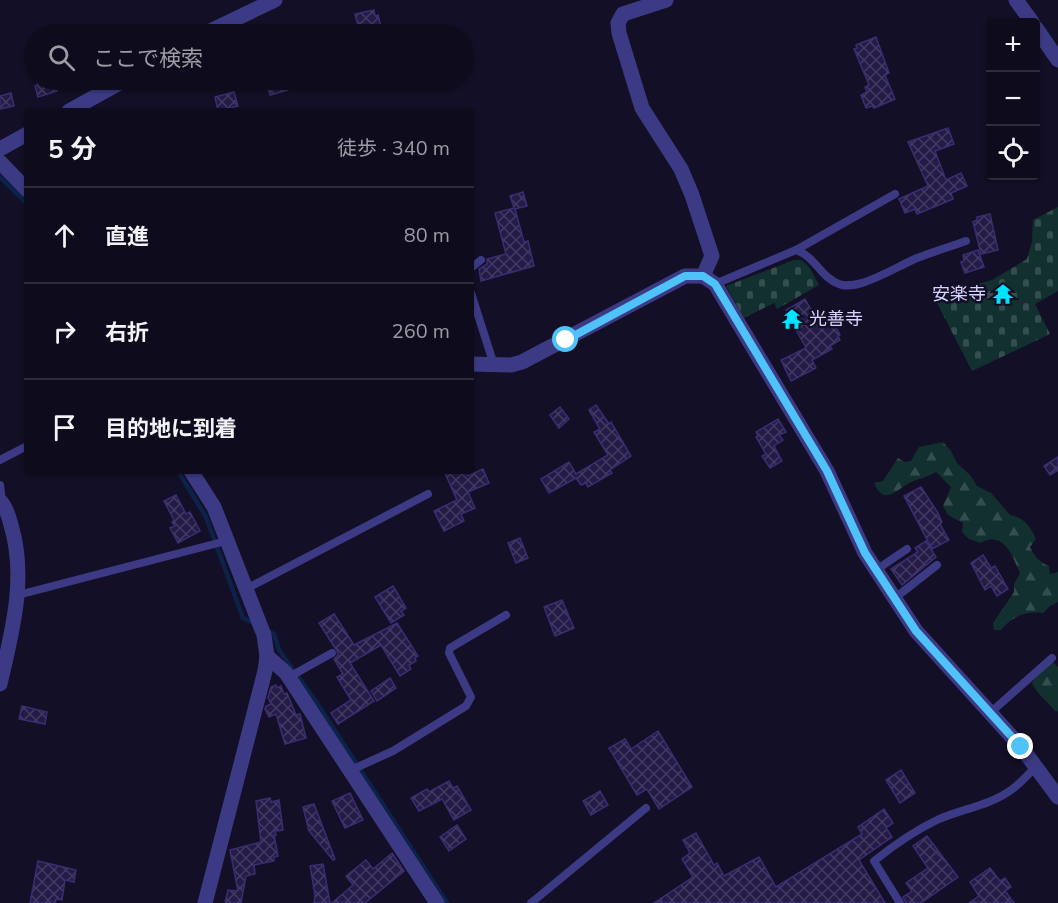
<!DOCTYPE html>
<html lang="ja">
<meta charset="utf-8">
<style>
body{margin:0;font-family:"Nunito Sans","Noto Sans JP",sans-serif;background:#1c1929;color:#f1f3f6}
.controls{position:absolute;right:18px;top:18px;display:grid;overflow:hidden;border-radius:6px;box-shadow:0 2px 4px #0004}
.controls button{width:54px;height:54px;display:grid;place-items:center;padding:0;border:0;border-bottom:2px solid #2e2b3b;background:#0e0b1c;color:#f1f3f6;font:30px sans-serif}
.stop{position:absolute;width:18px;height:18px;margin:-14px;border:4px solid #4fc3f7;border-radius:50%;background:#fff}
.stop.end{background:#4fc3f7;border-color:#fff;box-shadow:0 2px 6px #0008}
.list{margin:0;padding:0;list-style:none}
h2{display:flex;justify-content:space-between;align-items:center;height:78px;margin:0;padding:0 24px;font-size:26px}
h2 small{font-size:20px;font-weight:400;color:#9b9ba3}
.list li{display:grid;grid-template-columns:39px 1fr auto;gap:18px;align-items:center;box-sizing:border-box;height:96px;padding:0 24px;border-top:2px solid #2e2b3b}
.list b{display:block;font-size:22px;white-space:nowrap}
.list em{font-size:20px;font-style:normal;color:#9b9ba3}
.icon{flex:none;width:33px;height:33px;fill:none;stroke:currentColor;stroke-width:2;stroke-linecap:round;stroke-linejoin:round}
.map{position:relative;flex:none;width:1058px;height:903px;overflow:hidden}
.search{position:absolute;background:#0e0b1c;box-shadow:0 2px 4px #0004;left:24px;top:24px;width:450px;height:66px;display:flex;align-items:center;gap:15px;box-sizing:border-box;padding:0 21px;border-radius:33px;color:#9b9ba3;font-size:22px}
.panel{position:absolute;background:#0e0b1c;box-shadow:0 2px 4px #0004;left:24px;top:108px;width:450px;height:366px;border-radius:6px}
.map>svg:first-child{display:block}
.forest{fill:url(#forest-firs)}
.cemetery{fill:url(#cemetery-stones)}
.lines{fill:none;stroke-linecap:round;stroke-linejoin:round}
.stream{stroke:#0c2248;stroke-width:4.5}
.building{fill:url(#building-cross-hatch);stroke:#3b2d73;stroke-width:1.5}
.service{stroke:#3d3a85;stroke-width:8}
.minor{stroke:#3d3a85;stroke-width:15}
.tertiary{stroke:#3d3a85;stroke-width:15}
.route{stroke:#4fc3f7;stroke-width:8}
.labels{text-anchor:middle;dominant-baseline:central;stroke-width:5;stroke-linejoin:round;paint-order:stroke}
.poi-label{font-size:18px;fill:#d9d4ff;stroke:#130f26;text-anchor:end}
</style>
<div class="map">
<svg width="1058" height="903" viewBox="0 0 1058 903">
<defs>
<pattern id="forest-firs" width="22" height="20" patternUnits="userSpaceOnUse" patternTransform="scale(1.5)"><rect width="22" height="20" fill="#12302f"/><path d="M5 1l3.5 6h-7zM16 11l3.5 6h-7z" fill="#344d4e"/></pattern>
<pattern id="cemetery-stones" width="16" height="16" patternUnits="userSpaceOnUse" patternTransform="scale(1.5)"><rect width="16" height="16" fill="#12302f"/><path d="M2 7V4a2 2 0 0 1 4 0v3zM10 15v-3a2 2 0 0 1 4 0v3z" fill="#344d4e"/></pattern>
<pattern id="building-cross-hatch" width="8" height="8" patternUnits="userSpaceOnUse" patternTransform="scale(1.5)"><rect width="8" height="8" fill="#241b47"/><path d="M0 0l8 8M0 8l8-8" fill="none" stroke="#433b63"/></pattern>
</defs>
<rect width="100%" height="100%" fill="#130f26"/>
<g class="forest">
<path d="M943,442L951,451L957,463L970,475L977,486L991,493L1010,515C1023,517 1031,527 1036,539L1030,547C1035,557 1039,562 1049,566L1050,574L1058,572V602L1050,606L1043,613C1026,611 1012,616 1001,630H994L993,623L1014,592V584L1020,573C1012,555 1004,530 980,543L969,539L962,532L963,523L948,515L943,506L951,487L936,472C928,477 918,479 909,483C895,491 884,506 874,483L883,481L898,458L905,462L911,461L919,447Z"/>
<path d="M1051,660L1058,667V711L1056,712C1048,701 1038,696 1032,683L1042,668Z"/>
</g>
<g class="cemetery">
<polygon points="1058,207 1058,291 1035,304 1050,334 972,371 936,301 961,289 992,280 1027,259 1032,242 1033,220"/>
<polygon points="794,260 802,260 810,268 819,285 777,309 774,303 744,318 726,286"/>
</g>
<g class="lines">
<g class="stream">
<polyline points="0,177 27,204"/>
<polyline points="178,471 206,517 243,618 255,624"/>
<polyline points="268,631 274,634 279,650 315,700 447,903"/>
</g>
</g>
<g class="building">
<polygon points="374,10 375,16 378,15 383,34 369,34 367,27 359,29 355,14"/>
<polygon points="876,37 889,73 885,75 895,99 874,108 872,106 866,108 861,95 867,92 865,87 869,85 854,49 857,48 856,45"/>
<polygon points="36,80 54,80 57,91 38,97 35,86 38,85"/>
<polygon points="266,80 285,80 288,90 270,95"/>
<polygon points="234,92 238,106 218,111 215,97"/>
<polygon points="11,93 14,106 0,109 0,96"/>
<polygon points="948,128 954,144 935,151 946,180 961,173 967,186 951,193 953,199 917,214 915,209 905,213 899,199 928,186 908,142"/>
<polygon points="523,192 527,206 515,209 524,242 528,241 534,266 481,281 479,269 487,264 487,259 506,254 495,213 514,208 510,196"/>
<polygon points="990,214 998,250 981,254 973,222 977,220 977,217"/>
<polygon points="978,250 984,267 965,273 961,262 964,261 963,255"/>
<polygon points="805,299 817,320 821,317 827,327 834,323 840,335 838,336 840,340 830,346 832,349 812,360 816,368 791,381 781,360 806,348 794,326 792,327 787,318 790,317 786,310"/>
<polygon points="596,405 609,424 611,422 631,456 610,470 612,473 588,487 586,483 581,485 576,478 549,493 541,479 569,462 576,474 608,455 594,432 600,429 589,410"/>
<polygon points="560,407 569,419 559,428 550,415"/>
<polygon points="778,419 786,432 779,435 783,440 774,446 782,461 770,468 762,456 766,454 756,437 758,436 756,432"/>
<polygon points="1058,457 1058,470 1050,475 1044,466"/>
<polygon points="483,469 489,483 468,492 475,508 461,514 464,521 444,531 434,511 457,500 444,471 466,471 468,476"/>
<polygon points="921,487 938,513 942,522 940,524 949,540 932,549 904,496"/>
<polygon points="176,495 186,514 190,512 200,531 178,543 170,528 175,526 172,522 174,520 164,501"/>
<polygon points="520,538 528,558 516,563 508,543"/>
<polygon points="926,541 936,557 902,585 891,569 918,552 915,548"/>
<polygon points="983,555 991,568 995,566 1008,589 997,596 991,586 985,590 971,563"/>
<polygon points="393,586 406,608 401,611 404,615 391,623 375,597"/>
<polygon points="562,600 574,628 555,636 544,607"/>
<polygon points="334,614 354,645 397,623 418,656 415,658 416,661 409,665 411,669 400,676 381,645 350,663 374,701 338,724 331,713 351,700 337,677 343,674 334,659 338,655 337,651 319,623"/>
<polygon points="390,678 396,688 377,701 371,691"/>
<polygon points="276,685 277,688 281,686 284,694 287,693 296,715 300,714 306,738 285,744 276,714 269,717 265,709 266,706 271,704 268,698 271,687"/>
<polygon points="22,706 47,712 45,724 19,719"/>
<polygon points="658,731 692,787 659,809 647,789 637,795 609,748 625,739 631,749"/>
<polygon points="901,770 915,793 900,803 886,780"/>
<polygon points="449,781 453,788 457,786 471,810 454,820 442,799 419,811 411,798 427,789 429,792"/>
<polygon points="600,791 608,805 591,815 583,801"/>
<polygon points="350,793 363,820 345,828 332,801"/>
<polygon points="270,798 271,802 279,800 283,830 275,831 276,835 274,835 278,856 274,857 274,861 254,865 255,874 246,876 241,903 225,903 228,890 238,891 230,850 261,842 256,801"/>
<polygon points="314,804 335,859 333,860 309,831 303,807"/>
<polygon points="884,809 893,823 886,828 892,837 859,860 885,903 654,903 693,877 682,859 690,853 683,840 696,833 714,865 717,863 724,876 759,857 776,887 862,834 858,827"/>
<polygon points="457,825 466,839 449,851 440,837"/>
<polygon points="927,836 958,877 921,903 906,903 903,897 912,891 906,883 928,868 913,846"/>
<polygon points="392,853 404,871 365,903 332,903 353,885 346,876 366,860 373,869"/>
<polygon points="38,861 76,870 74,882 65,880 62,900 56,899 55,903 30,903"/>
<polygon points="323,864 330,903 314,903 315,895 310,866"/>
<polygon points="990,868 1000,881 1005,878 1011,887 1005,891 1014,903 969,903 979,896 970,882"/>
</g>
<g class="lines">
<g class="service">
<path d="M796,250C816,257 820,277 839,284C846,287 854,285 862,283C881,277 899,266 917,258C933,252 949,247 966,241"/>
<polyline points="471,268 481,260"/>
<polyline points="715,284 796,250 895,194"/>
<polyline points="471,293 494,365"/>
<polyline points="0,460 27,446"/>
<polyline points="0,485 2,501"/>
<polyline points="876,570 907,549"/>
<polyline points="246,589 428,494"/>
<polyline points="18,595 226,541"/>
<polyline points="895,598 937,565"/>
<polyline points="289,677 332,653"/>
<polyline points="990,713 1052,658"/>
<polyline points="351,770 393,751 466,706 471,697 449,653 450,648 506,615"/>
<polyline points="531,903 646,808"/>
<path d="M900,903L874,861C894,845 914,831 937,820C961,809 989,806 1011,790C1020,784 1027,775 1035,768"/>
</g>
<g class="minor">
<polyline points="666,0 623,14 618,23 619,33 642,108 681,169 692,195 712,256 703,276"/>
<polyline points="1016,0 1032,22"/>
<polyline points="1036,28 1058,60"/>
<polyline points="0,162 27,190"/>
<polyline points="471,364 511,365 522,362 685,276 703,276 715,284 827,471 865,553 916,631 1021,747 1058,797"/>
<polyline points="191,471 214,507 264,635 267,656 265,671 205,903"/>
<path d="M0,501C6,506 9,517 11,525C27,578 12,632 0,684"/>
<polyline points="267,656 286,673 437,903"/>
</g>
<g class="tertiary">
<polyline points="204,34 275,0"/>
<polyline points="69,111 125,80"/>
<polyline points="0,149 27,134"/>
</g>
</g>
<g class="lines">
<polyline class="route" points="566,340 685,276 703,276 715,284 827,471 865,553 916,631 1021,747"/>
</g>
<defs>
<g id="temple-bare" transform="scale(1.62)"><path d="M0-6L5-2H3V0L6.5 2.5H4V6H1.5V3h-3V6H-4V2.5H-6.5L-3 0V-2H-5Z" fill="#00e5ff" stroke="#130f26" stroke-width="2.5" paint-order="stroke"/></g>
</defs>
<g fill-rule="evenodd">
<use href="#temple-bare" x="1003" y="294"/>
<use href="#temple-bare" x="792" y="319"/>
</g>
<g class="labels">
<g class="poi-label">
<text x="986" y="294">安楽寺</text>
<text x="809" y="319" text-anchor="start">光善寺</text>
</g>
</g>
</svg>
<div class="controls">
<button>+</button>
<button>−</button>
<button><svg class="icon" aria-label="locate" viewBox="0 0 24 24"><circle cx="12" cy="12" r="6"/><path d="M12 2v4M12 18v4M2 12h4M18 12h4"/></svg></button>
</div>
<div class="stop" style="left:566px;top:340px"></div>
<div class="stop end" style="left:1021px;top:747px"></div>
<div class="search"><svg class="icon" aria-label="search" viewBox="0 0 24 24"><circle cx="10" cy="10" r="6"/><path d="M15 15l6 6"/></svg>ここで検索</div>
<section class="panel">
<h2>5 分<small>徒歩 · 340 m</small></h2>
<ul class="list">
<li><svg class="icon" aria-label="ahead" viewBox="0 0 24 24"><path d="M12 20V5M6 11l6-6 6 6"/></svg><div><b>直進</b></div><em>80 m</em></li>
<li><svg class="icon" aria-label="right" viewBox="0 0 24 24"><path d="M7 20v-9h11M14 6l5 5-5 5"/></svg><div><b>右折</b></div><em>260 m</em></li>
<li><svg class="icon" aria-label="arrive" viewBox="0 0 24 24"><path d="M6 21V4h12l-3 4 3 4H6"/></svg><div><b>目的地に到着</b></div></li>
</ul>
</section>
</div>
